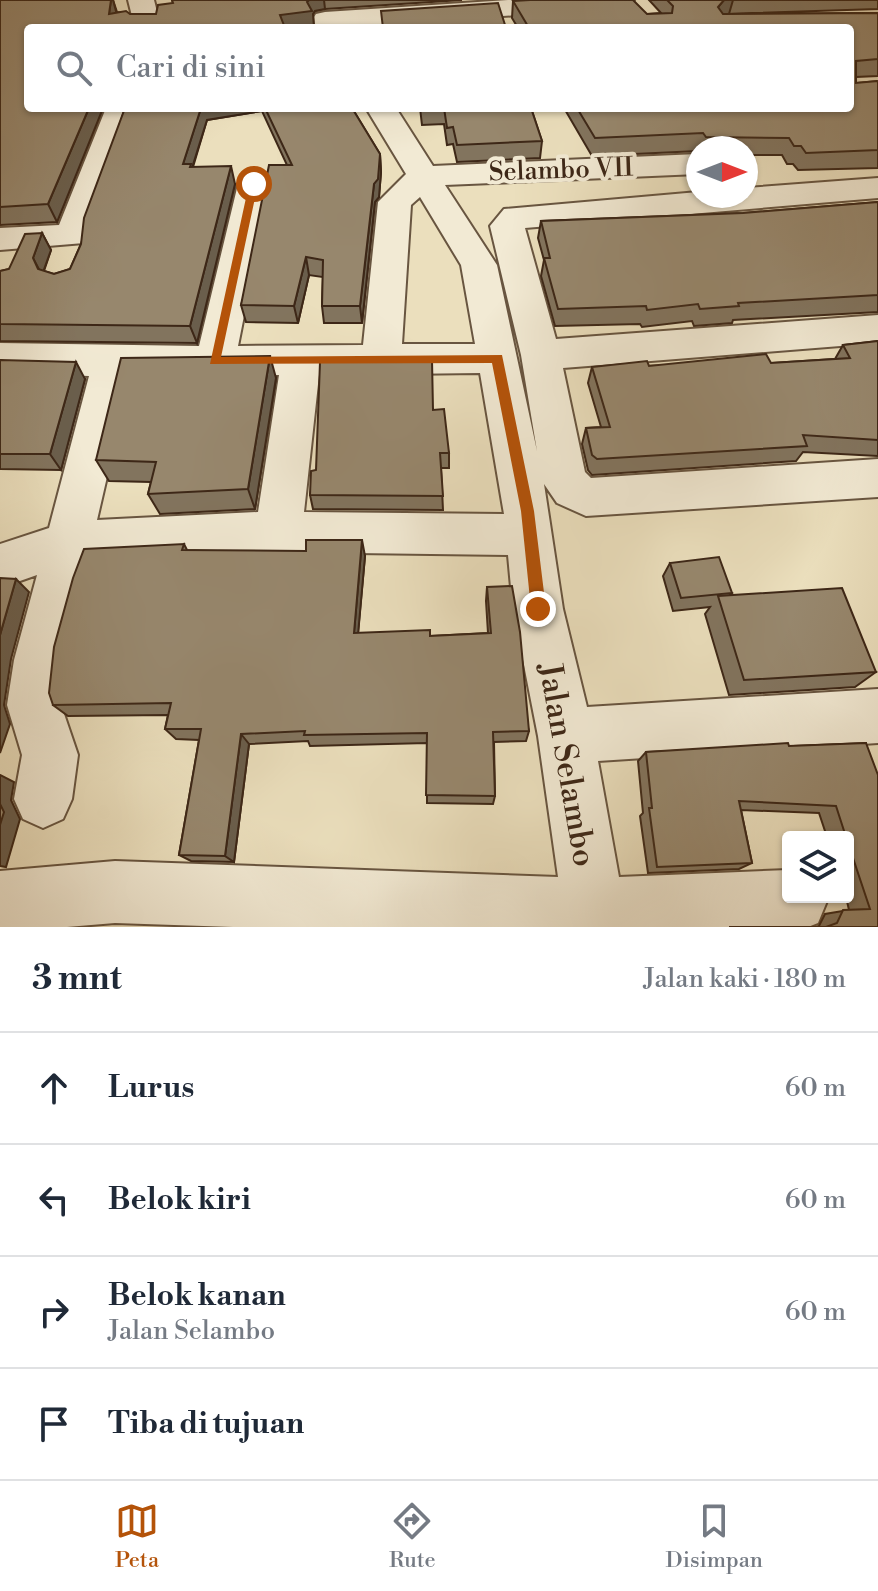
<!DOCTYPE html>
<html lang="id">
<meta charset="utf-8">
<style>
body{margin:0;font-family:"Libre Bodoni",serif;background:#f6f6f7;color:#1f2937}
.controls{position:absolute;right:24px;bottom:24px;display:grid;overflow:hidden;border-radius:8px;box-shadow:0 2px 6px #0004}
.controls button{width:72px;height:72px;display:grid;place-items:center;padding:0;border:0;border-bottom:2px solid #e0e1e3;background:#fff;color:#1f2937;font:40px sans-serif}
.compass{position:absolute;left:686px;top:136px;width:72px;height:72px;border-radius:50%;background:#fff;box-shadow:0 2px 6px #0004;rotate:90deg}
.stop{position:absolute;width:24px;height:24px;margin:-18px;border:6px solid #b45309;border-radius:50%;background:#fff}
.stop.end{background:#b45309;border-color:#fff;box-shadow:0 2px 8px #0008}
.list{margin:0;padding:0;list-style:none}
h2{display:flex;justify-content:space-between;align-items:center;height:104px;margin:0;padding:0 32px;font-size:34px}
h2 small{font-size:26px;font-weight:400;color:#747a83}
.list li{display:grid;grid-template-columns:52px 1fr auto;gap:24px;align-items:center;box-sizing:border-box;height:112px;padding:0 32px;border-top:2px solid #e0e1e3}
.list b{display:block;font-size:30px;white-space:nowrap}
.list p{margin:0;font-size:26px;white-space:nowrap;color:#747a83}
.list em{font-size:26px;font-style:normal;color:#747a83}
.icon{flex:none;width:44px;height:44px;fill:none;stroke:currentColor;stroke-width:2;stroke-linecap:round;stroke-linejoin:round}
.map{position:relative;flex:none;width:878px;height:927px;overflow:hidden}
.search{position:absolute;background:#fff;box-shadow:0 2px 6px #0004;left:24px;right:24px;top:24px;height:88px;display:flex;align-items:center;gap:20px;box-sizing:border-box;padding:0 28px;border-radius:8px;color:#747a83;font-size:30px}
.sheet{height:552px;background:#fff}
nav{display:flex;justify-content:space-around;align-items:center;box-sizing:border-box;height:112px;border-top:2px solid #e0e1e3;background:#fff;font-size:22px;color:#747a83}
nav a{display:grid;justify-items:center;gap:4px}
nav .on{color:#b45309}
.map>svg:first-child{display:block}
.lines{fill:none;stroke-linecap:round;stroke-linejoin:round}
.minor-casing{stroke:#685540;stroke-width:4}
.minor{fill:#f2ead4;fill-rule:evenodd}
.wall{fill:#82745e;stroke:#3d2717;stroke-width:2}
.shaded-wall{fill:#6a5e4c;stroke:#3d2717;stroke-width:2}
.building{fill:#97876d;stroke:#3d2717;stroke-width:2}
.route{fill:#b45309}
.labels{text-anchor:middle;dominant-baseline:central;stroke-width:8;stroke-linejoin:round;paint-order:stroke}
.far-street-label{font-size:26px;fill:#3d2717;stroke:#f2ead4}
.street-label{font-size:32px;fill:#3d2717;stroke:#f2ead4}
</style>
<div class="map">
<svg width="878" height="927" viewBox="0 0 878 927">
<rect width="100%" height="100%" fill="#ebdfbd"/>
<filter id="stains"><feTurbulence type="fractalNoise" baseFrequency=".0025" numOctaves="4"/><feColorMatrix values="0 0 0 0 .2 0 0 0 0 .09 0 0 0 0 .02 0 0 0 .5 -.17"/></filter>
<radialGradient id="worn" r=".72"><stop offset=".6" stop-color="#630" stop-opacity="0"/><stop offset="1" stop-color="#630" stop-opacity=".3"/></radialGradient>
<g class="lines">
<g class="minor-casing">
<g id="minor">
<polygon points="128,0 154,0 161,28 135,28"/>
<polygon points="508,0 634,0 630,5 621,8 325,28 316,26 312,20 316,14 325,12"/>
<polygon points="106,108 136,108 84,243 0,250 0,228 59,225"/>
<path d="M366,108H396L433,166L698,154V174L445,185L497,265L537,451L521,355L490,226L504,209L698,192V196H746V188L878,178V198L525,228L556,339L878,315V343L563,368L585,472L591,478L878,459V497L586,516L557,503L544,484L563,609L587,707L878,689V743L598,761L619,877L788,870V897H825L827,901L818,923L808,927H233L115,923L67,927H0V871L115,861L558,877L538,736L513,609L508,555L278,552L88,562L66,660L61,705L78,755L72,799L63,819L43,828L23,819L14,799L22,755L7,705L14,660L37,575L0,588V544L49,528L89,376L0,373V343L199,346L238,184L242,177L254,174L266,177L270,184L238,346L363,345L378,202L406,174ZM420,197L461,265L475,344H402L411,205ZM480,373L504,514L304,512L319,375ZM279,375L258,512L97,520L130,377Z"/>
<polygon points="743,108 776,108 771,114 761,117 748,114"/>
</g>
</g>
<use href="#minor" class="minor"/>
</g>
<g class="wall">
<polygon points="0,0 113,0 117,12 130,14 156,14 173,3 172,0 462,0 325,9 315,11 313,14 314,28 28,28 28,108 103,108 57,222 0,225"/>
<polygon points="649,0 878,0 878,9 728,14 878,13 878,76 856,77 856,83 878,81 878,168 798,170 793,164 787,164 782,155 746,155 746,148 698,148 698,151 592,156 564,108 706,108 707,110 776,110 777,108 850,108 850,28 518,28 512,18 513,1 647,14 661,13"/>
<polygon points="125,108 352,108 380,154 381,172 379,197 375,202 362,323 324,323 322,306 323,277 309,275 298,323 246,322 241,305 287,165 262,111 207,120 193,167 235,184 197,343 0,341 0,271 9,269 42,233 51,250 44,271 54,274 70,269 81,244"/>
<polygon points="420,108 531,108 542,141 540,158 457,162 453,144 447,145 444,124 422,125"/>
<polygon points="878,202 878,312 733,320 732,323 694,326 692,321 642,327 640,324 555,326 541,276 544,260 538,238 541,221 743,213"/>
<polygon points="878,341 878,456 803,452 796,461 592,475 588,470 582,444 586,428 601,427 588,383 592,367 771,363 835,359 843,345"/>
<polygon points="0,360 85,379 61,470 0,469"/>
<polygon points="276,378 255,509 160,514 148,494 151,482 109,481 96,460"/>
<polygon points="433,410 449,453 449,468 441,468 443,510 313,509 310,495 316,470"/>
<polygon points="184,544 187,550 365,556 358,633 430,636 488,633 486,601 487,587 529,731 526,741 494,742 495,796 493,804 427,803 427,743 310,746 308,741 249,744 234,862 191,861 179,855 199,740 176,739 165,729 168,715 68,716 53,705"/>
<polygon points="670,563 732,593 730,595 876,672 855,687 729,695 705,614 710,607 673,611 663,576"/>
<polygon points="866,743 878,927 816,927 819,926 825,914 849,910 846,897 848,897 848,837 827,837 819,813 741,810 752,863 739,869 648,873 640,816 643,813 638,761 646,752"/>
</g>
<g class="shaded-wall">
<polygon points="111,0 113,0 117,15 109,14"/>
<polygon points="309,0 324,0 325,9 315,11 313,14 314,28 282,28 280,15"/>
<polygon points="724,0 733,0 729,14 719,16 718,7"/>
<polygon points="89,108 103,108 57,222 48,204"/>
<polygon points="201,108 261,108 262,111 207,120 192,168 183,164"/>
<polygon points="380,154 381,172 379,197 375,202 362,323 360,306 374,184"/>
<polygon points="231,166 235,184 197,343 190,326"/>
<polygon points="42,233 51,250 42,275 33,258"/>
<polygon points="306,257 309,275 298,323 294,306"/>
<polygon points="270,356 276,378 255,509 248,489"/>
<polygon points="76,362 85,379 61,470 50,454"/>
<polygon points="362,540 365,556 357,646 354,633"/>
<polygon points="16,579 29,592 11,659 4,705 10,724 0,753 0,635"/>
<polygon points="241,734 249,744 234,862 225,856"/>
<polygon points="0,775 14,782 11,800 20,819 6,867 0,866"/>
</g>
<g class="building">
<polygon points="0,0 111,0 109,14 126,11 130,14 156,14 158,5 173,3 172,0 309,0 307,2 312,11 280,15 285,28 28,28 28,108 89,108 48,204 0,207"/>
<polygon points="530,0 633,0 647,14 672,13 673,6 667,0 724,0 718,7 723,14 878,13 878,59 856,61 856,83 878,81 878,150 806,153 801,146 794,146 789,138 706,137 703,133 595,138 577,108 706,108 707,110 784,110 782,108 850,108 850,28 529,28 513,1"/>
<polygon points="498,3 506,28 383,28 381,11"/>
<polygon points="125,108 201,108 183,164 191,164 190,167 231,166 190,326 0,324 0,271 9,269 25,234 42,233 33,258 38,269 54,274 70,269 81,244 84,218"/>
<polygon points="265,108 352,108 380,154 378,179 374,184 360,306 322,306 323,260 306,257 294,306 241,305 269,165 292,165"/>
<polygon points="444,108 531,108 542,141 457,145 453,127 447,128"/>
<polygon points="878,202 878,295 738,303 739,306 700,309 698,304 647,310 646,306 558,309 544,258 550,258 541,221 743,213"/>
<polygon points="878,341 878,440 803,435 807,446 597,459 592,455 586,428 610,427 592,367 647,361 649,366 766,354 771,363 850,358 843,345"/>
<polygon points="270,356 248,489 148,494 156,462 96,460 121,358"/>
<polygon points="0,360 76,362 50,454 0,454"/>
<polygon points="432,360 433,410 444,409 449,453 440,453 443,496 310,495 311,471 316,470 320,362"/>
<polygon points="306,540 362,540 354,633 430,630 430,636 491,633 487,587 512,586 520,632 529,731 493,732 495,796 426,795 427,733 304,735 305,731 241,734 225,856 179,855 201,729 165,729 171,703 53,705 49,693 54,647 73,578 84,549 184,544 182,550 306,551"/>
<polygon points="719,557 732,593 681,598 670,563"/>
<polygon points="0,578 16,579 0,635"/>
<polygon points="842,588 876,672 744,680 718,596"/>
<polygon points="788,743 789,746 866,743 878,775 878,927 729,927 826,927 837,923 843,910 870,909 848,843 848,837 846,837 836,806 739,801 752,863 657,867 649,808 652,808 646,752"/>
<polygon points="0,804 4,812 0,825"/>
</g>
<polygon class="route" points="254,181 258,184 221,357 502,355 534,511 546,609 543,614 538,616 531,609 521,511 492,363 210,364 249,184"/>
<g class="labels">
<g class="far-street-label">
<text transform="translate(561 170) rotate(-2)">Selambo VII</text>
</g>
<g class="street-label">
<text transform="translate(567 765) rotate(80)">Jalan Selambo</text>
</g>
</g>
<rect width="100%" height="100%" filter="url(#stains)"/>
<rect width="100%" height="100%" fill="url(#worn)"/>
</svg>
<div class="controls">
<button><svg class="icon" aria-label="layers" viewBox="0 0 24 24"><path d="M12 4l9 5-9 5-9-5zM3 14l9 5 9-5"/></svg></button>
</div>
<svg class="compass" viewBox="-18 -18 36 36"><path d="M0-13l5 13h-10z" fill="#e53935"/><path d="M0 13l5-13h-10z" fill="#747a83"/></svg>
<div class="stop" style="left:254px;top:184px"></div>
<div class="stop end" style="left:538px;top:609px"></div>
<div class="search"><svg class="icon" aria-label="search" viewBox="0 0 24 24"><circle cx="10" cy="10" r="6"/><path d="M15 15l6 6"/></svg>Cari di sini</div>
</div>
<section class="sheet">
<h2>3 mnt<small>Jalan kaki · 180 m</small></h2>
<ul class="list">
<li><svg class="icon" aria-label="ahead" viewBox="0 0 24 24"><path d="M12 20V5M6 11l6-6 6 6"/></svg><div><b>Lurus</b></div><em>60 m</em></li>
<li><svg class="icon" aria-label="left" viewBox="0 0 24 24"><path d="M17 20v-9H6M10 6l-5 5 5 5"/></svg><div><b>Belok kiri</b></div><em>60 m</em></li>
<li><svg class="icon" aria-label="right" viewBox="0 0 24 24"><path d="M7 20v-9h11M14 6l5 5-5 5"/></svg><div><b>Belok kanan</b><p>Jalan Selambo</p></div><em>60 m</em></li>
<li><svg class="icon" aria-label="arrive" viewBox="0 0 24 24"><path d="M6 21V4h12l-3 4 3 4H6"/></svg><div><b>Tiba di tujuan</b></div></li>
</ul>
</section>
<nav>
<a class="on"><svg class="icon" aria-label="map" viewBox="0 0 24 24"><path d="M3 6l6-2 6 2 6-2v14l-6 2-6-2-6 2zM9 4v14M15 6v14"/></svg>Peta</a>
<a><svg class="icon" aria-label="directions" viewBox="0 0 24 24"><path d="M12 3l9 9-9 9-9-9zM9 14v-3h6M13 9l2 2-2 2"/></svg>Rute</a>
<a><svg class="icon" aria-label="saved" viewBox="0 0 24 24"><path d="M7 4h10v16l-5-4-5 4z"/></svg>Disimpan</a>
</nav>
